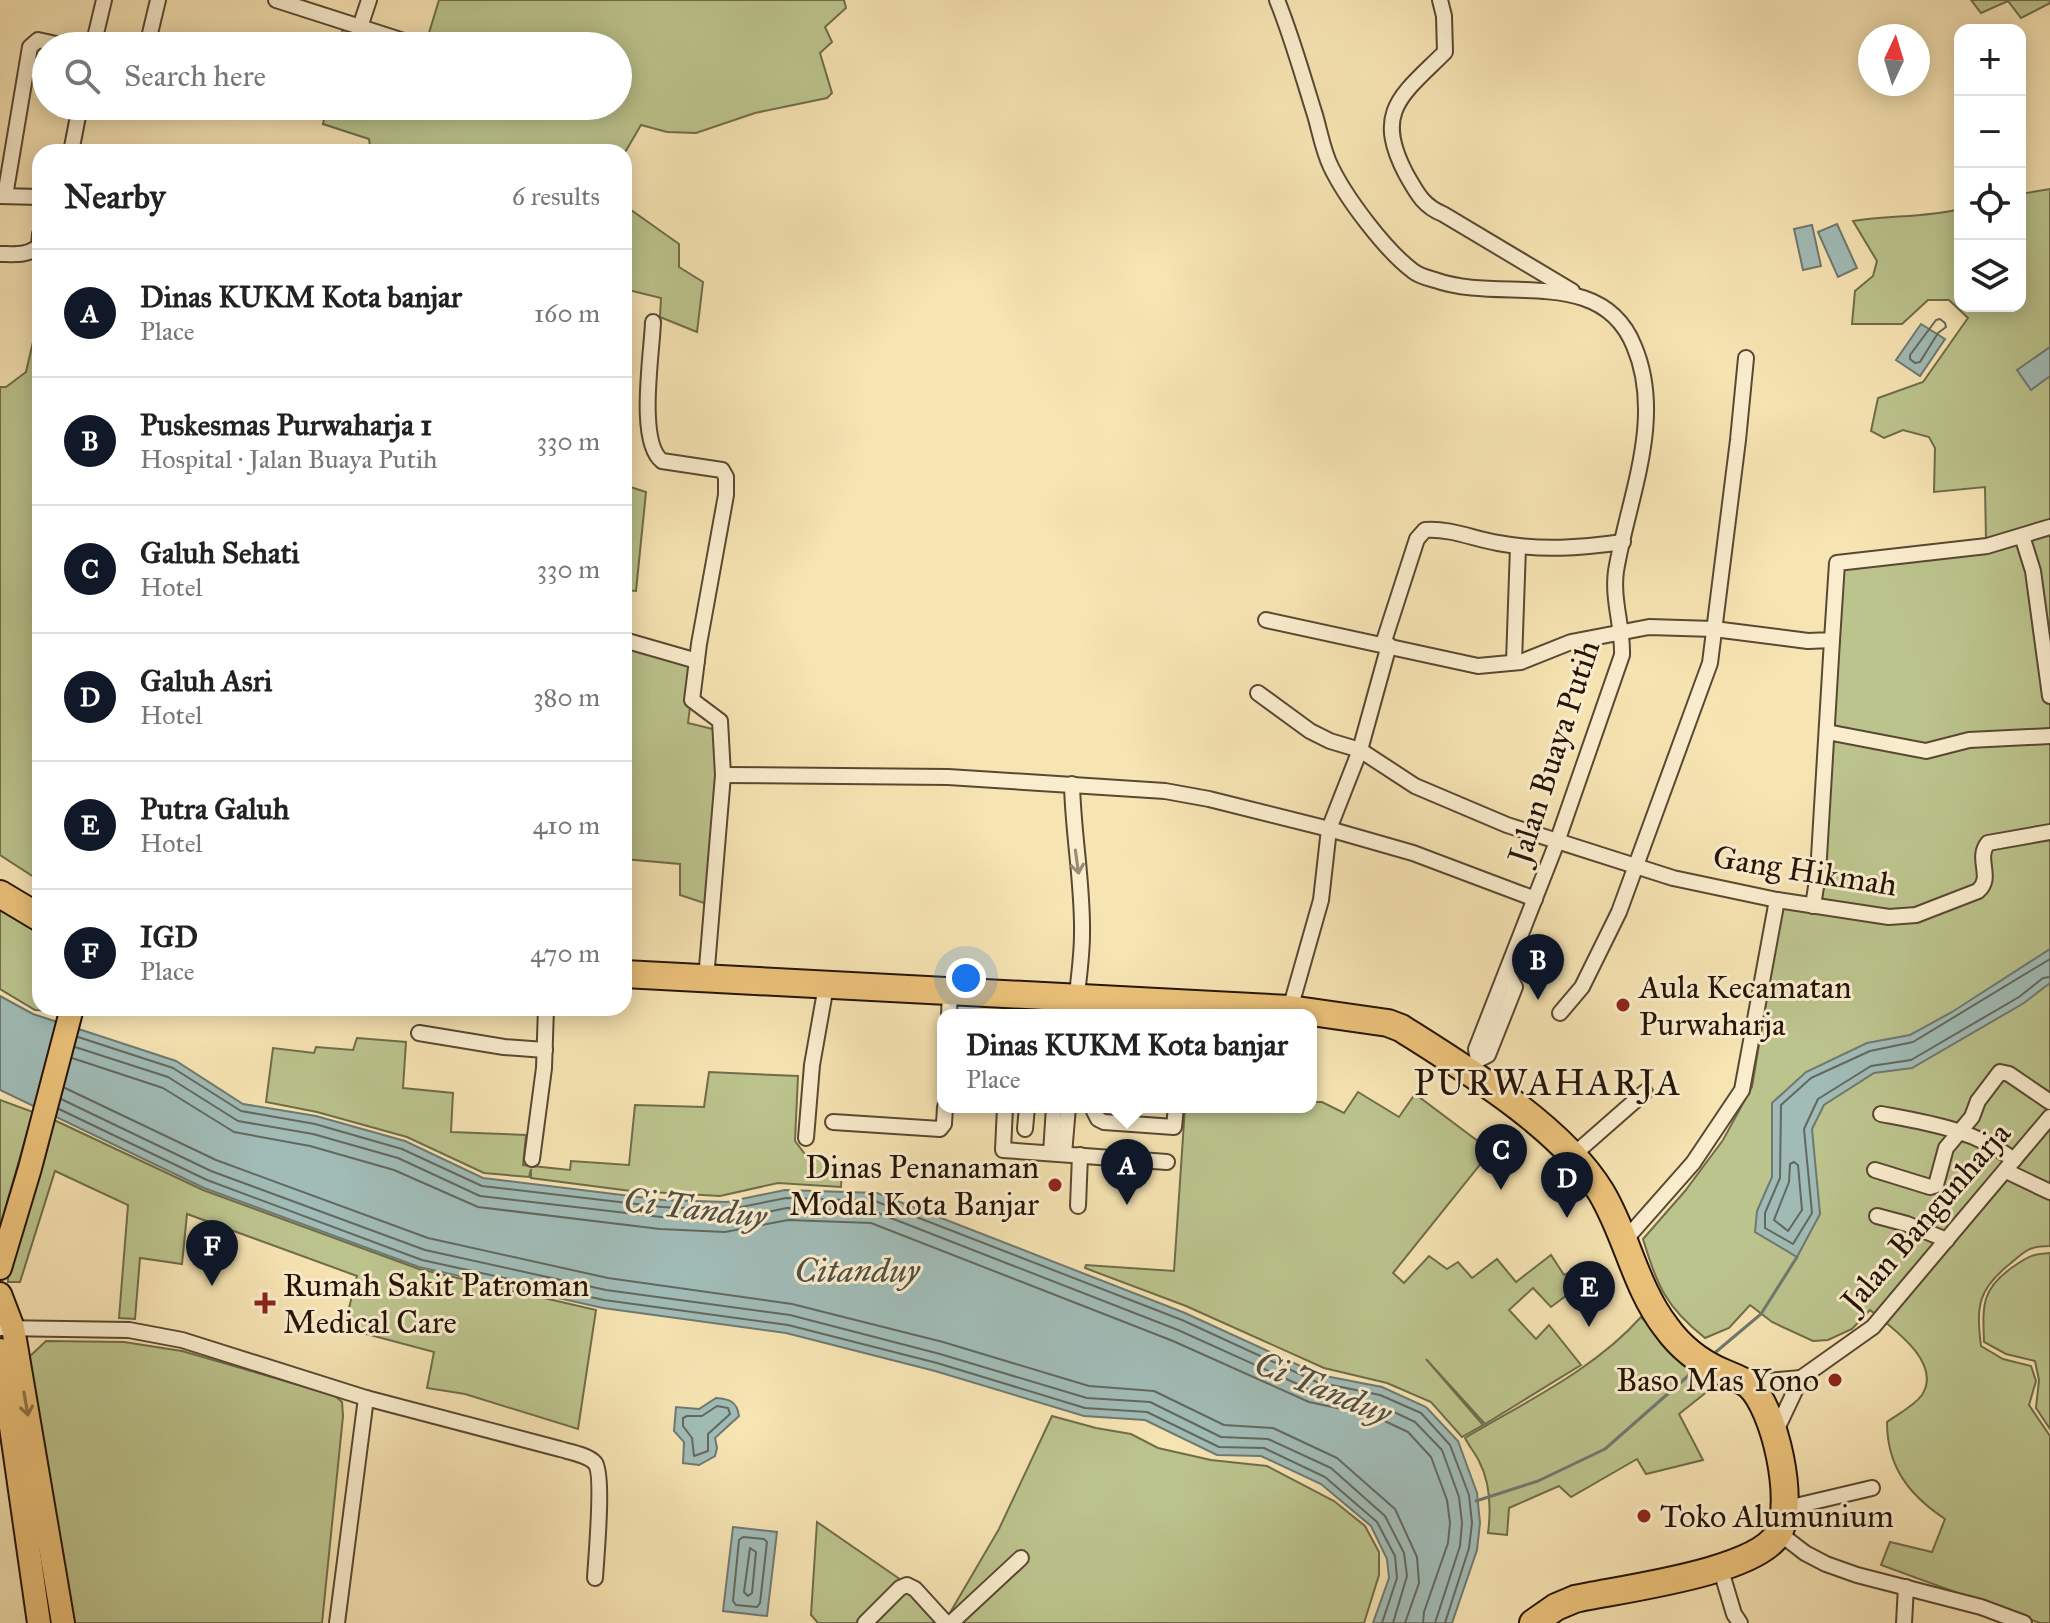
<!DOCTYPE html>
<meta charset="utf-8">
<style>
body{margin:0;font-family:"IM FELL Great Primer",serif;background:#f6f6f6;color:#222}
.controls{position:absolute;right:24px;top:24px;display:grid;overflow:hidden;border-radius:16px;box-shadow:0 4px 20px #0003}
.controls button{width:72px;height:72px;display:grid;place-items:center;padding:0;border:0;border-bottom:2px solid #e0e0e0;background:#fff;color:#222;font:40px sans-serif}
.compass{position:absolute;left:1858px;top:24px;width:72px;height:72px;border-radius:50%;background:#fff;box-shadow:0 4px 20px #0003;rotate:4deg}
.you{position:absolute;left:966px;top:978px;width:28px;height:28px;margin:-20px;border:6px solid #fff;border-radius:50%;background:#1a73e8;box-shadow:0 0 0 12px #1a73e833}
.badge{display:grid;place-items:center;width:52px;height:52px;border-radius:50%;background:#111827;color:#fff;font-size:26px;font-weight:700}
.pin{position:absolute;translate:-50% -66px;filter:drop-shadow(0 2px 4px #0008)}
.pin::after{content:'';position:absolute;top:42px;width:28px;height:24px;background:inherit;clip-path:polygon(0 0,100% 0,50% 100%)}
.popup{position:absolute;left:937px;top:1009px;width:380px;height:104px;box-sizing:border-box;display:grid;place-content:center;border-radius:16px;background:#fff;filter:drop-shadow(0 2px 6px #0005);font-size:26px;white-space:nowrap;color:#767676}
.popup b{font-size:30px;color:#222}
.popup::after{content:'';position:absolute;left:50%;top:100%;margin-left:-16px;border:16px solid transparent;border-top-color:#fff}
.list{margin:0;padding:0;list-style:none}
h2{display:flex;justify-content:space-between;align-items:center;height:104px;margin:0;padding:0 32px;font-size:34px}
h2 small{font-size:26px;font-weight:400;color:#767676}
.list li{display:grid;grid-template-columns:52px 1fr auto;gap:24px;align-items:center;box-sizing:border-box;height:128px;padding:0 32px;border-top:2px solid #e0e0e0}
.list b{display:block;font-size:30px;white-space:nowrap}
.list p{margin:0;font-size:26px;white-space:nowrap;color:#767676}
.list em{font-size:26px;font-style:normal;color:#767676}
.icon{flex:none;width:44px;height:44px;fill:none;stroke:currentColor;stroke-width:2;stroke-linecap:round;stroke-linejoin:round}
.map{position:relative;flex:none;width:2050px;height:1623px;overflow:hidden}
.search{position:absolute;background:#fff;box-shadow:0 4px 20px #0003;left:32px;top:32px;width:600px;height:88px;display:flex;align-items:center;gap:20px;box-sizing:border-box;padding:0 28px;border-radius:44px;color:#767676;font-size:30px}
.panel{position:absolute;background:#fff;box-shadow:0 4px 20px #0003;left:32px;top:144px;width:600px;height:872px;border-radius:24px}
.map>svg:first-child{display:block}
.green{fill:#bcc48d;stroke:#706c4a;stroke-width:2}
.water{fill:#a1bcb7;stroke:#6f7971;stroke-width:2}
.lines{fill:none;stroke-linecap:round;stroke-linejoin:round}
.shore{stroke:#62685f;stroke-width:2}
.stream{stroke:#6f7971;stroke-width:3}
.street-casing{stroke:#594832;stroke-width:18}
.primary-casing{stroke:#241407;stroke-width:26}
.highway-casing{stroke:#241407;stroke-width:30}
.street{stroke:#faedce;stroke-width:14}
.primary{stroke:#ecc27a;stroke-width:22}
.highway{stroke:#ecc27a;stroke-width:26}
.oneway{stroke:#9a8b74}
.oneway2{stroke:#927446}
.poi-dot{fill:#8f2418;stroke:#faedce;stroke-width:3}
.labels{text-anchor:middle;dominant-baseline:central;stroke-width:6;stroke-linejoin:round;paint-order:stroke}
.street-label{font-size:32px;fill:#241407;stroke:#faedce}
.poi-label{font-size:32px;fill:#241407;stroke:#faedce;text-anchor:start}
.water-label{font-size:34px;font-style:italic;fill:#504f45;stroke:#faedce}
.quarter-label{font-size:36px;letter-spacing:2px;fill:#241407;stroke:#faedce}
</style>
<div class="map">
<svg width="2050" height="1623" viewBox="0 0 2050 1623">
<rect width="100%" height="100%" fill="#f7e4b3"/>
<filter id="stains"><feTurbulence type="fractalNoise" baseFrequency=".0025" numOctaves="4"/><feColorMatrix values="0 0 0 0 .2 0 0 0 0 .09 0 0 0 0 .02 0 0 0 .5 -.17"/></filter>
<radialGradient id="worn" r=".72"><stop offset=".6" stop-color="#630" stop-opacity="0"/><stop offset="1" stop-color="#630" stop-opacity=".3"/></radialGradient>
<g class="green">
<polygon points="439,0 844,0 846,8 825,27 832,42 820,53 832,93 827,98 755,113 696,133 667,132 641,125 624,154 624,152 371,152 369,139 323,124 327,106 618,106 618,46 339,46 345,19 425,46"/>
<polygon points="1971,0 2050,0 2050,3 2021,18 2008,1 1981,13"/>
<path d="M2050,189V520L1986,540L1985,487L1934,492L1935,448L1929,437L1903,430L1884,438L1871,431L1878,398L1923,382L1968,318L1949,300H1928L1902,324H1852L1855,291L1873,276L1877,261L1853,221C1890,215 1924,218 1960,209V306H2020V194Z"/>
<polygon points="624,205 679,244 679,267 703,282 697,332 660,317 661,298 624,289"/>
<polygon points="40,312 40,881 0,855 0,387 6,387 26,372"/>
<polygon points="624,485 646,492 636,591 624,590"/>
<path d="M2050,531V1246C2030,1246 2026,1250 2011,1263C1978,1289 1976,1305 1981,1346L2003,1359L2031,1366L2036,1381L2029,1405L2050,1436V1623H2040L1881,1565L1890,1542L1932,1552L1945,1519C1909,1495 1887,1467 1887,1422C1898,1414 1914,1406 1922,1395C1943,1362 1891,1327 1870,1310L1852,1329L1828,1340L1813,1341L1772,1322L1750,1305L1729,1328L1705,1338C1666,1307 1657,1286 1643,1239L1685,1191L1723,1140L1752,1087L1782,906L1815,912L1831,764L1840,567Z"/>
<polygon points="624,646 695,667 688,723 725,732 707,904 680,895 680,864 624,859"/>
<polygon points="0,903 40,930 40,1008 60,1008 59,1011 35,1010 0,989"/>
<polygon points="357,1038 406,1042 403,1088 453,1093 451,1132 526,1135 523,1165 570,1170 571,1161 629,1165 635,1105 704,1107 709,1072 798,1076 795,1141 808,1158 824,1158 823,1169 842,1171 841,1187 778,1183 720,1196 631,1191 531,1178 531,1169 529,1177 484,1173 407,1137 317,1112 266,1102 273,1048 314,1053 316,1047 353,1050"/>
<polygon points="1358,1092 1399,1117 1415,1094 1491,1151 1393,1273 1404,1283 1429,1256 1447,1269 1458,1262 1472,1278 1497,1259 1516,1282 1551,1255 1564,1275 1577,1269 1583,1283 1551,1307 1533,1288 1509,1310 1536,1339 1549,1325 1581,1365 1485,1424 1426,1359 1483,1425 1462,1437 1431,1402 1387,1383 1324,1368 1186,1306 1085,1268 1086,1265 1174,1271 1185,1107 1311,1107 1311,1102 1322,1102 1344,1113"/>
<polygon points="0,1100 33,1112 0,1227"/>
<polygon points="52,1119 203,1190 419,1269 596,1310 578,1429 465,1394 427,1388 434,1352 344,1328 357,1276 187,1214 182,1264 140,1258 135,1319 119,1318 128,1205 55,1171 20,1282 8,1282 8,1268"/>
<path d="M2050,1253V1429L2036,1408L2039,1380L2035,1361L2006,1354L1984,1342C1983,1308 1980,1291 2010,1269C2026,1258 2030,1254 2050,1253Z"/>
<path d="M1641,1317L1670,1347L1718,1383L1679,1414L1703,1460L1646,1474L1637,1459L1571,1497L1559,1486L1509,1508L1507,1535L1488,1533C1491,1510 1490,1482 1479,1461C1475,1453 1469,1446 1465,1438C1525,1402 1594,1370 1641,1317Z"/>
<polygon points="46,1341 124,1342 182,1351 334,1395 342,1402 343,1416 322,1623 73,1623 28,1358"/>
<polygon points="1052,1416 1096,1428 1131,1434 1158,1448 1211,1460 1267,1466 1334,1501 1365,1526 1379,1552 1379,1575 1364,1623 944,1623 999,1529"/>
<polygon points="817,1522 904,1582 941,1623 818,1623 811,1615"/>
</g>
<g class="water">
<polygon points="1837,224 1857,268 1838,277 1818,232"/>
<polygon points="1812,225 1821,266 1803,270 1794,229"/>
<polygon points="1921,324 1945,339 1920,376 1896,360"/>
<polygon points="2050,347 2050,376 2031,390 2017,370"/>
<polygon points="2050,949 2050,983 2024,1003 1912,1068 1874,1073 1824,1105 1812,1129 1820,1214 1797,1257 1755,1232 1757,1211 1772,1177 1772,1103 1806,1072 1867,1043 1910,1035 1952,1012"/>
<polygon points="0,996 33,1014 176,1061 243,1104 316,1116 405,1141 483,1178 663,1200 727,1202 785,1190 877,1193 1185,1313 1320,1375 1382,1387 1426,1407 1458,1441 1477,1493 1480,1523 1477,1550 1452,1623 1373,1623 1389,1578 1387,1559 1371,1526 1321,1484 1261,1456 1217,1455 1145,1420 1084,1416 935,1371 786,1333 603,1308 419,1267 204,1188 0,1090"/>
<path d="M716,1398C729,1399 737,1401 739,1416L715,1438L717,1448L715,1456L699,1465L683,1463L684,1442L674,1431L676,1407L699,1409Z"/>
<polygon points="733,1527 777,1532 767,1616 723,1611"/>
</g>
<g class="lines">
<g class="shore">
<polygon points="1940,319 1945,323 1946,327 1938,333 1920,362 1915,363 1910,359 1910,355 1936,320"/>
<polyline points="2050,959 1913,1042 1870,1051 1811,1078 1781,1105 1780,1178 1765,1213 1765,1228 1793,1244 1812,1213 1804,1129 1818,1099 1871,1066 1911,1060 2019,997 2043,978 2050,977"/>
<polyline points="78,1037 173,1068 241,1111 315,1124 402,1149 482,1186 662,1207 726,1210 786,1198 875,1201 1182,1320 1317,1382 1380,1395 1421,1413 1450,1445 1469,1495 1472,1523 1469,1548 1445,1623"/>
<polyline points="75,1047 168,1077 238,1121 313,1134 398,1158 480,1196 661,1217 726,1220 787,1208 873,1211 1178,1330 1313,1391 1377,1404 1415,1422 1442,1450 1459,1497 1462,1523 1460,1546 1435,1623"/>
<polyline points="72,1058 163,1088 234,1132 310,1146 394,1170 478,1207 660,1229 725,1232 788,1220 871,1223 1173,1341 1309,1402 1374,1416 1408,1432 1431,1457 1447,1500 1450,1523 1448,1543 1424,1612 1423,1623"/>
<polyline points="65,1088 216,1160 428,1238 608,1278 792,1304 943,1342 1089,1386 1154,1391 1224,1425 1273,1428 1337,1458 1395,1509 1417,1557 1419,1583 1405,1623"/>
<polyline points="61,1099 211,1171 425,1250 606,1290 790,1315 940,1354 1087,1398 1150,1402 1221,1437 1268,1439 1331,1468 1385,1516 1404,1553 1407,1576 1393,1623"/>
<polyline points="59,1109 207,1180 422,1260 604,1300 788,1325 937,1363 1085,1408 1147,1412 1219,1447 1264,1448 1325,1477 1377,1522 1395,1556 1397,1578 1382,1623"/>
<polygon points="1794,1162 1798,1165 1802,1210 1788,1231 1774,1220 1789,1182 1790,1164"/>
<polygon points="717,1406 728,1408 730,1414 708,1434 708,1451 694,1456 692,1438 683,1426 683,1418 687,1416 702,1416"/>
<polygon points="743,1537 764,1539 767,1542 760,1603 757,1607 736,1605 733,1601 739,1540"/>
<polygon points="750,1548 756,1552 752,1593 748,1596 744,1592"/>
</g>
<g class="stream">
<polyline points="1711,1356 1761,1314 1797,1257"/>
<polyline points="1476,1501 1538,1481 1605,1449 1696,1369"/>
</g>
<g class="street-casing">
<g id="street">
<polyline points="276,0 410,43"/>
<path d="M1277,0C1292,37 1303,77 1315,115C1320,132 1323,151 1331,167C1346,198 1385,250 1413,271C1419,276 1428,278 1435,280C1501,304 1601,264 1634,346C1665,419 1628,498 1616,571C1612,600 1623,627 1622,655L1557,842L1476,1049L1478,1060"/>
<path d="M1440,0L1444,16L1445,52C1402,95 1373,111 1406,174C1417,193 1423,206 1443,214L1572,291"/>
<polyline points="360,27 369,0"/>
<polyline points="93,46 104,0"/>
<polyline points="147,46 158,0"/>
<polyline points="71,152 80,106"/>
<polyline points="0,196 40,197"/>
<polyline points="5,196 30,47 38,40 65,46"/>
<path d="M0,254C14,254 28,256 39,246L40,234"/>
<path d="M653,322C652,353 637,442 662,461L722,470L726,477V495L699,644L692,700L720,721L723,775L706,979"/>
<polyline points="2022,536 2033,571 2050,696"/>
<polyline points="1266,620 1478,666 1521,662 1571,642 1649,627 1714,629 1808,641 1832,640 1837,563 1987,546 2050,527"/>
<polyline points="624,640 697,661"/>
<path d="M1383,644L1417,539L1425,530C1450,528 1474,539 1498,543C1541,551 1580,548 1623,542"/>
<polyline points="1514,662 1518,547"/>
<path d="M1258,693L1310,731L1330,741L1360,750L1415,786L1507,825L1673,878L1777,900L1889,917L1916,915L1978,891C1994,877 1975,859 1988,843L2050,832"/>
<polyline points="1827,732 1926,751 1969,740 2050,736"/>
<polyline points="723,775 948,777 1165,791 1209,799 1329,829 1413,853 1535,899"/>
<path d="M1072,784C1073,834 1083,884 1082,934C1082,961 1077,988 1075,1015"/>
<polyline points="1813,906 1818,874 1832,640"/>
<polyline points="1290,1009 1321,900 1329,829 1360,750 1389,645"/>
<polyline points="1560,1013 1582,987 1619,912 1710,663 1738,440 1746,358"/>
<polyline points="949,1015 950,993"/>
<polyline points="419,1033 504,1047 545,1050"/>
<polyline points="1475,1066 1478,1060 1488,1055 1515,987 1507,973"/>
<polyline points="1005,1107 1003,1150 1167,1162"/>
<polyline points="1092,1107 1098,1119 1104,1122 1174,1127 1176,1107"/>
<path d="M1881,1114C1929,1123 1975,1130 2014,1160"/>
<polyline points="833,1122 940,1129 944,1124 945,1107"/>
<polyline points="1025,1129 1027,1107"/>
<polyline points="806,1138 812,1065 826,986"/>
<polyline points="1051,1153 1054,1107"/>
<polyline points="1064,1154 1068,1107"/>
<polyline points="1571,1157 1645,1092"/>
<polyline points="532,1159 544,1068 546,1008"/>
<polyline points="1875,1170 1930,1187 1936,1185 1946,1148 1972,1117 1978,1101 2000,1072 2009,1074 2050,1102"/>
<polyline points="2006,1171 2050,1192"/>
<polyline points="1078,1206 1080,1155"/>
<polyline points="1877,1216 1907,1224 1947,1240"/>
<polyline points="1625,1240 1693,1163 1742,1090 1777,900"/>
<path d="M0,1328L129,1330L182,1340L366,1398L560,1449C570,1452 588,1455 595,1463C604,1474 596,1560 595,1578"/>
<polyline points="1746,1383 1801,1378"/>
<polyline points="1775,1433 1801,1378 1873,1327 2050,1117"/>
<polyline points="1783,1509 1872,1488"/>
<polyline points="1779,1533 1805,1553 1826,1564 1857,1575 1981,1607 2024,1623"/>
<polyline points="1720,1567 1734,1614 1740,1623"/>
<polyline points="337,1623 366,1398"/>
<polyline points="865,1623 900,1588 907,1585 915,1589 946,1623"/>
<polyline points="951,1623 1021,1558"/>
<polyline points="1904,1623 1906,1587"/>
</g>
</g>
<g class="primary-casing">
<g id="primary">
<polyline points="0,1268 30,1168 72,1008"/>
<polyline points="0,1294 13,1328 63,1623"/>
<polyline points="0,1350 39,1623"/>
</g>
</g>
<g class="highway-casing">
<g id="highway">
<polyline points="0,894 40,918"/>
<path d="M624,974L1290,1009L1388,1023L1401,1028C1464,1068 1562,1127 1601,1192C1627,1235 1635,1287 1666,1327C1681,1348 1699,1362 1722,1372C1731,1376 1741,1379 1749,1385C1775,1408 1796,1504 1778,1534C1755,1573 1620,1589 1575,1599L1556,1607L1533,1623"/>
</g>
</g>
<use href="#street" class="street"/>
<use href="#primary" class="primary"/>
<use href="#highway" class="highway"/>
</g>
<defs><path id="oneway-shaft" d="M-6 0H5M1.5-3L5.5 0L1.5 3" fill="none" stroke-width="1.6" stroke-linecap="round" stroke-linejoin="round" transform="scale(2)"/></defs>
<use class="oneway" href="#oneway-shaft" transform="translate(1077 862) rotate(82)"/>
<use class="oneway2" href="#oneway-shaft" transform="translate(26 1404) rotate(80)"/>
<g class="poi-dot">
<circle cx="1623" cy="1005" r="8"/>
<circle cx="1055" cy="1185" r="8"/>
<path d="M261 1291h8v8h8v8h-8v8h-8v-8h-8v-8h8z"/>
<circle cx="1835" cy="1380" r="8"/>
<circle cx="1644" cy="1516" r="8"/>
</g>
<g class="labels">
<g class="street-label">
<text transform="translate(1554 752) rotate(-72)">Jalan Buaya Putih</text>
<text transform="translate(1805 871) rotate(9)">Gang Hikmah</text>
<text transform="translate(1926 1217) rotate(-49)">Jalan Bangunharja</text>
</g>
<g class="poi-label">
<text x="1639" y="987">Aula Kecamatan<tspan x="1639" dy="37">Purwaharja</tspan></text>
<text x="1039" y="1167" text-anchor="end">Dinas Penanaman<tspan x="1039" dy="37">Modal Kota Banjar</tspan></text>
<text x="283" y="1285">Rumah Sakit Patroman<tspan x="283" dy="37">Medical Care</tspan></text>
<text x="1819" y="1380" text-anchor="end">Baso Mas Yono</text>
<text x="1660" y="1516">Toko Alumunium</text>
</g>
<g class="water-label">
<text transform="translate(695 1208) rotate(7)">Ci Tanduy</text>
<text x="857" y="1270">Citanduy</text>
<text transform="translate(1323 1388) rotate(22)">Ci Tanduy</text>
</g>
<g class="quarter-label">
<text x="1548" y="1083">PURWAHARJA</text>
</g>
</g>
<rect width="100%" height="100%" filter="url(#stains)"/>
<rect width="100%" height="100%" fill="url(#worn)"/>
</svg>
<div class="controls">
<button>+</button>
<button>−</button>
<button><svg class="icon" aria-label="locate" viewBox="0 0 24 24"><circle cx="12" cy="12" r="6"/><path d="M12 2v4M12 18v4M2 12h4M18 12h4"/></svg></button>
<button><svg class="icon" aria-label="layers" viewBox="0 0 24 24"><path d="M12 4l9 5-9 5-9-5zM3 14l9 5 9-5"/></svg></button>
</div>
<svg class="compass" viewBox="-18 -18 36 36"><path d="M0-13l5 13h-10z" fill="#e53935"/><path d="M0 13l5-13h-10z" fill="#767676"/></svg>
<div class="you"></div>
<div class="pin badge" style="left:1127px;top:1205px">A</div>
<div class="popup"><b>Dinas KUKM Kota banjar</b>Place</div>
<div class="pin badge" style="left:1538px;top:1000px">B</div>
<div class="pin badge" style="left:1501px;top:1190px">C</div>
<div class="pin badge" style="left:1567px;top:1218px">D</div>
<div class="pin badge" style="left:1589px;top:1327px">E</div>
<div class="pin badge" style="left:212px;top:1286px">F</div>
<div class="search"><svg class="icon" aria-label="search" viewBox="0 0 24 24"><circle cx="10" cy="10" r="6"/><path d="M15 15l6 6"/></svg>Search here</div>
<section class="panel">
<h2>Nearby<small>6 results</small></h2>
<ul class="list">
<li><span class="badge">A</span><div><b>Dinas KUKM Kota banjar</b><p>Place</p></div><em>160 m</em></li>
<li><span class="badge">B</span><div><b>Puskesmas Purwaharja 1</b><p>Hospital · Jalan Buaya Putih</p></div><em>330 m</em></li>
<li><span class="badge">C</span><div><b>Galuh Sehati</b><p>Hotel</p></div><em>330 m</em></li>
<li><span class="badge">D</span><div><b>Galuh Asri</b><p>Hotel</p></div><em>380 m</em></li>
<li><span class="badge">E</span><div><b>Putra Galuh</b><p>Hotel</p></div><em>410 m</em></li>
<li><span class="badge">F</span><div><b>IGD</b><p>Place</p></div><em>470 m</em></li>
</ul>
</section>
</div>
